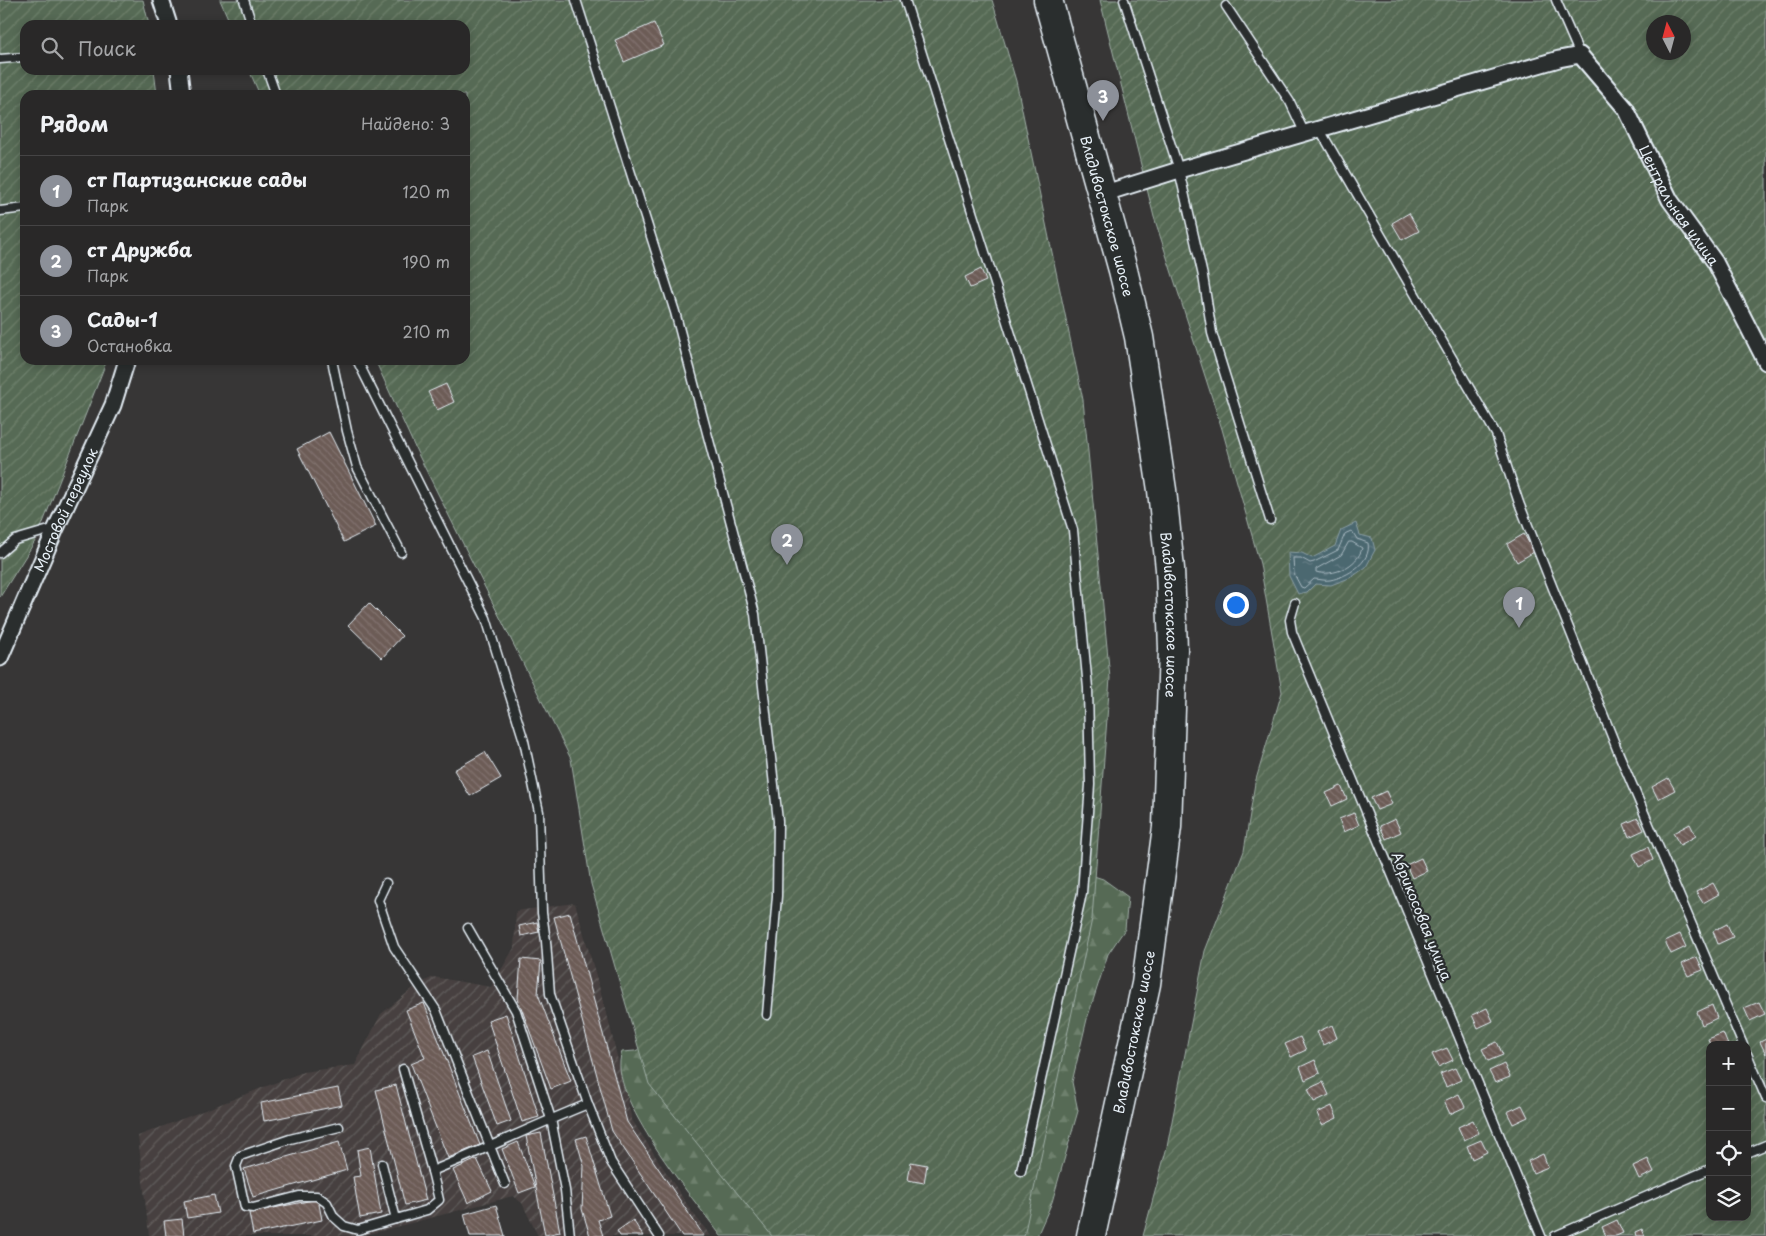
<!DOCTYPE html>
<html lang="ru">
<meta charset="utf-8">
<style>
body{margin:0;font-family:"Playpen Sans",sans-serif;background:#313030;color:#f1f3f6}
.controls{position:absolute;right:15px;bottom:15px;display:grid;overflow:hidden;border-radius:10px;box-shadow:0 2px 8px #0003}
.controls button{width:45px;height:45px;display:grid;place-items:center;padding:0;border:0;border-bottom:1px solid #454445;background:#292828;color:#f1f3f6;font:25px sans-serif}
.compass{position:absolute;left:1646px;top:15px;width:45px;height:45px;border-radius:50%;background:#292828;box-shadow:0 2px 8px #0003;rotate:354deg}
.you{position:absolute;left:1235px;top:604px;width:18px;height:18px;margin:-12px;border:4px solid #fff;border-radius:50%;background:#1a73e8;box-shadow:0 0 0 8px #1a73e833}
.badge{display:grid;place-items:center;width:32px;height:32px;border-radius:50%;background:#8c9099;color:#fff;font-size:16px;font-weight:700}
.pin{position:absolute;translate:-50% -41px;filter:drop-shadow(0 1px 2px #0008)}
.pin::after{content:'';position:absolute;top:26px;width:18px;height:15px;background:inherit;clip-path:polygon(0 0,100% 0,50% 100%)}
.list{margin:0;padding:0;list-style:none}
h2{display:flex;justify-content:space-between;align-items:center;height:65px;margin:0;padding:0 20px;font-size:21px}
h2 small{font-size:16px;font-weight:400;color:#a5a6a8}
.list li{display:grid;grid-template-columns:32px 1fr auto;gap:15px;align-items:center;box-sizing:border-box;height:70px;padding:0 20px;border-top:1px solid #454445}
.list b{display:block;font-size:19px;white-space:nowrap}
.list p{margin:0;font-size:16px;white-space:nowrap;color:#a5a6a8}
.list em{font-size:16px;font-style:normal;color:#a5a6a8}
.icon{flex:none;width:28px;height:28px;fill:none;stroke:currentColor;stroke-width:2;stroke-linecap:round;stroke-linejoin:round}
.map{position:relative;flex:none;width:1766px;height:1236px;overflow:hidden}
.search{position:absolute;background:#292828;box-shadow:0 2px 8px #0003;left:20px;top:20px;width:450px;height:55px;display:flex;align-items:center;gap:12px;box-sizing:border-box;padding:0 18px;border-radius:15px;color:#a5a6a8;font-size:19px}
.panel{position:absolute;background:#292828;box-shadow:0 2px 8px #0003;left:20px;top:90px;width:450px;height:275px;border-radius:15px}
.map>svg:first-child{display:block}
.industrial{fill:url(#industrial-furrows)}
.forest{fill:url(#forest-firs);stroke:#9faea6}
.garden{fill:url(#garden-furrows);stroke:#9faea6;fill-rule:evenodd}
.water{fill:url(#water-ripples);stroke:#8a9ea6}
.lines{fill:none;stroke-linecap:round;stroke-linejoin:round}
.shore{stroke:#a9bac2;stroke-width:1}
.building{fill:url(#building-back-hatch);stroke:#e8f1f8}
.lane-casing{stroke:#e8f1f8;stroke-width:11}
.street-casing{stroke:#e8f1f8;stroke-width:19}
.highway-casing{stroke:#e8f1f8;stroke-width:31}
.lane{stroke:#2a2d2e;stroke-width:8}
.street{stroke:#2a2d2e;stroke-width:15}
.highway{stroke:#2a2d2e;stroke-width:28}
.labels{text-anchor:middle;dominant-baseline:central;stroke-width:4.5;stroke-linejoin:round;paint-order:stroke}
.street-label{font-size:14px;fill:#e8f1f8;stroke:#2a2d2e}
</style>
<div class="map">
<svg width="1766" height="1236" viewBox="0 0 1766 1236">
<defs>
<pattern id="industrial-furrows" width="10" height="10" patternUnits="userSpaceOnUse" patternTransform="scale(1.25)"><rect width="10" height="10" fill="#474140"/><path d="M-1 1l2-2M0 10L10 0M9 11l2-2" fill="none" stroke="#625d5c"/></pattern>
<pattern id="forest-firs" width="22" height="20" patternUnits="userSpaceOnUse" patternTransform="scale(1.25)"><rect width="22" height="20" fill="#566a54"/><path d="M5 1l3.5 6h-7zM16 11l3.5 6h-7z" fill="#6e806d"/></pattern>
<pattern id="garden-furrows" width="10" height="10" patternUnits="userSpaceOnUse" patternTransform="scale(1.25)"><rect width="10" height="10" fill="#566a54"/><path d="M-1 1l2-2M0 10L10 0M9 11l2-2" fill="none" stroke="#6e806d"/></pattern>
<pattern id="water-ripples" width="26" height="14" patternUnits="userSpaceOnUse" patternTransform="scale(1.25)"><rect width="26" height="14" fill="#4b6770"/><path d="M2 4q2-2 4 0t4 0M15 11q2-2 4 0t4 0" fill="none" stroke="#657d85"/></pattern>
<pattern id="building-back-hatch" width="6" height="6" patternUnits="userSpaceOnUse" patternTransform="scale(1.25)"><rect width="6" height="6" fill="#6c5b56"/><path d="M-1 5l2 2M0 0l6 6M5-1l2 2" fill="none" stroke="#81736f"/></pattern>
</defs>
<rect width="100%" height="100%" fill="#373636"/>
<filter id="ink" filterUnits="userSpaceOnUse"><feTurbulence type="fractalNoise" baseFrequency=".02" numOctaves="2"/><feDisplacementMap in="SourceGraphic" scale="10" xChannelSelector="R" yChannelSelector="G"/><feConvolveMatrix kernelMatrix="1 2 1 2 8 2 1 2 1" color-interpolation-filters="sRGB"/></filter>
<g filter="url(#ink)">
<polygon class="industrial" points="575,903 607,1014 632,1120 692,1212 711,1236 538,1236 522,1203 513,1196 362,1236 149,1236 138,1136 303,1072 355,1065 381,1014 416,986 433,977 491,987 514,948 516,911"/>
<path class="forest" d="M1060,865L1103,879L1128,897L1125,929L1108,954L1087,1019L1072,1082L1078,1111L1052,1202L1037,1236H721C695,1200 605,1096 622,1052L635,1051Z"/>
<g class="garden">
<polygon points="0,0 143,0 149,25 25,25 25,70 154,70 157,95 25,95 25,360 107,360 37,538 0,597"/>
<polygon points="220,0 992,0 1016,81 1083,400 1110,678 1092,919 1024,1236 772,1236 649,1084 591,884 571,759 417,452 375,360 465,360 465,95 260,95 249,70 465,70 465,25 231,25"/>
<path d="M1100,0H1766V1236H1143L1167,1147L1205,951L1244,851L1255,783L1282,692L1260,564L1222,429L1154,217ZM1654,22H1684V52H1654ZM1710,1045H1747V1217H1710Z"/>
</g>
<polygon class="water" points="1356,523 1360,535 1372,538 1375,550 1366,567 1352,577 1331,585 1315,584 1307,592 1298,594 1289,576 1288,552 1302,553 1312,558 1335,546 1341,530"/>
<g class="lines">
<g class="shore">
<path d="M1352,531L1357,539L1368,543C1372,562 1347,577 1330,580C1325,581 1319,579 1314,579L1304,588L1301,587L1294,574L1293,558H1301L1310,563L1314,562L1338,550L1345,534Z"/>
<path d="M1349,542H1352L1362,548C1358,566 1333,577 1316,572V569L1341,555Z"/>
</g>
</g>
<g class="building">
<polygon points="654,23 664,45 624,62 615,40"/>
<polygon points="1409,213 1419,231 1402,240 1392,223"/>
<polygon points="981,269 986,281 970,288 965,277"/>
<polygon points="446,384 454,402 437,410 428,392"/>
<polygon points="329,432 376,526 344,542 297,449"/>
<polygon points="1524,534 1534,552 1517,562 1507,544"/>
<polygon points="369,603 402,636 382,658 348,625"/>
<polygon points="485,752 501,778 470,796 454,770"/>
<polygon points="1668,778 1675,790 1658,799 1652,787"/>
<polygon points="1341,786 1347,799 1332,806 1326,793"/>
<polygon points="1386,791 1392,804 1377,810 1371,798"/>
<polygon points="1354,813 1359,825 1344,832 1339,819"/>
<polygon points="1638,818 1644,830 1629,837 1624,824"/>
<polygon points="1395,819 1401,832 1386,839 1380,826"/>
<polygon points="1690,824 1696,836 1680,845 1673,833"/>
<polygon points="1648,847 1653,860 1639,867 1633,854"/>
<polygon points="1421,858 1427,871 1412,878 1406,865"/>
<polygon points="1713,883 1719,894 1703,903 1696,892"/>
<polygon points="570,913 627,1122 704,1236 682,1236 612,1131 554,917"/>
<polygon points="537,922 539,932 521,936 519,926"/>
<polygon points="1727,924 1733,937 1718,944 1713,931"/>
<polygon points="1680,934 1686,947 1671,954 1665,941"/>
<polygon points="1697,957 1703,970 1688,976 1682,964"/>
<polygon points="521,959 541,961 538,994 571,1081 551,1089 518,999"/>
<polygon points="1759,1002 1765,1014 1750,1021 1744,1008"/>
<polygon points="424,1003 480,1145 448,1158 411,1064 425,1058 406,1010"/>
<polygon points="1712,1005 1717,1018 1702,1025 1697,1012"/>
<polygon points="1487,1008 1493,1021 1478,1028 1472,1015"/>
<polygon points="506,1014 539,1117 522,1122 488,1020"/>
<polygon points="1332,1025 1337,1038 1323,1045 1317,1032"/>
<polygon points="1723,1033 1728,1045 1710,1045 1708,1039"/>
<polygon points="1300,1037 1306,1050 1291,1057 1285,1044"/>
<polygon points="1766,1039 1766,1054 1760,1042"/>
<polygon points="1497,1042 1503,1055 1488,1061 1482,1049"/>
<polygon points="1447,1048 1453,1060 1438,1067 1432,1054"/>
<polygon points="487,1051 511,1121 497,1126 472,1057"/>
<polygon points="1315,1060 1320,1073 1305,1080 1300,1067"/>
<polygon points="1504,1064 1510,1077 1495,1083 1489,1071"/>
<polygon points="1455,1068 1461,1080 1446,1087 1440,1074"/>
<polygon points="1323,1082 1329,1095 1314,1102 1308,1089"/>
<polygon points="396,1085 426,1200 405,1205 376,1090"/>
<polygon points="338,1088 342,1105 264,1121 261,1103"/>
<polygon points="1459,1094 1465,1107 1450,1114 1444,1101"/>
<polygon points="1522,1105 1528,1117 1513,1124 1507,1112"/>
<polygon points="1332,1106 1337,1118 1322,1125 1317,1113"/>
<polygon points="1473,1120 1479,1133 1464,1140 1458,1127"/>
<polygon points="541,1133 560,1232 545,1235 526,1136"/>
<polygon points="586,1136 610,1216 598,1220 603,1236 590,1236 582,1209 584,1166 576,1139"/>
<polygon points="1481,1140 1487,1152 1472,1159 1467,1146"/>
<polygon points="339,1142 347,1170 253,1197 244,1169"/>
<polygon points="518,1142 535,1187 519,1193 502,1149"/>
<polygon points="370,1147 381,1214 360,1218 353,1177 361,1176 357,1150"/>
<polygon points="1543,1154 1548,1167 1533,1173 1528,1161"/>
<polygon points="477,1159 492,1191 468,1203 453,1170"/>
<polygon points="1648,1159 1654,1172 1639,1179 1633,1166"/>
<polygon points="911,1162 927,1165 924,1183 908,1180"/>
<polygon points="214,1195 218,1213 187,1218 184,1201"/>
<polygon points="318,1199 322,1220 253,1234 249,1213"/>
<polygon points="496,1205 505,1236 470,1236 464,1214"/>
<polygon points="182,1219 184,1236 166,1236 164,1221"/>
<polygon points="633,1220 643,1236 620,1236 617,1231"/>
<polygon points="1617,1220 1623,1233 1616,1236 1606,1236 1602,1227"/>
<polygon points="1642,1229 1645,1236 1636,1236 1635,1232"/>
</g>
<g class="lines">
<g class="lane-casing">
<g id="lane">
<polyline points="244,0 252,25"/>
<polyline points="576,0 675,312 755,614 778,821 777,896 767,1015"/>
<polyline points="905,0 1073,530 1088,688 1090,785 1082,893 1021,1171"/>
<polyline points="1124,0 1179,170 1203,276 1212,333 1270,520"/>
<polyline points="1556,0 1580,55"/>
<polyline points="1226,6 1290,102 1305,134"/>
<polyline points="0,59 25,57"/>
<polyline points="267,70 276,95"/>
<polyline points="1320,130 1496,434 1519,503 1619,754 1743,1045"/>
<polyline points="0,211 25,208"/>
<polyline points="332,360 347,431 357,467 401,552"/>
<polyline points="357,360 486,618 524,741 539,812 542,913 546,941 550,994 588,1104 611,1162 659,1236"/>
<polyline points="0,553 15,540 56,528"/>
<polyline points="1295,603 1290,620 1292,632 1541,1236"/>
<polyline points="386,883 378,900 394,947 436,1010 505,1184"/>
<polyline points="468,928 516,1011 551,1119 565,1190 570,1236"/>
<polyline points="1747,1054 1766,1098"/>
<polyline points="403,1069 432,1171"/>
<path d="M339,1127L290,1139L240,1156L236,1166L245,1207L253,1208L299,1196H317L327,1203L334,1217L344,1226L358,1230L427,1210L439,1200L432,1171C484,1150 535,1125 588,1104"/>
<polyline points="1747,1153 1766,1145"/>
<polyline points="382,1164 396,1219"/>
<polyline points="1555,1236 1710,1169"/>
</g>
</g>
<g class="street-casing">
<g id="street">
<polyline points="161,0 169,25"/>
<polyline points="179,70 182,95"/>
<path id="s1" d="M1102,194L1179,170L1559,59L1580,55L1626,109L1670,200L1715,262L1766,362"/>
<path id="s2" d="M0,658L56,528L113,405L127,360"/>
</g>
</g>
<g class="highway-casing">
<g id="highway">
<path id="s3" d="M1048,0L1123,270L1139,337L1162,490L1170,569L1173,649L1167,827L1146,984L1091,1236"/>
</g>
</g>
<use href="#lane" class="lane"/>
<use href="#street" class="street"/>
<use href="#highway" class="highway"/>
</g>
</g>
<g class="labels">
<g class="street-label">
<text stroke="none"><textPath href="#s1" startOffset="679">Центральная улица</textPath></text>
<text stroke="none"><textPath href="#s3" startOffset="224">Владивостокское шоссе</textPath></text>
<text stroke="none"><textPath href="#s2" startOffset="162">Мостовой переулок</textPath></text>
<text stroke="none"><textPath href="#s3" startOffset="629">Владивостокское шоссе</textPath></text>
<text transform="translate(1422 916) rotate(68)">Абрикосовая улица</text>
<text transform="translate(1134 1032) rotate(-79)">Владивостокское шоссе</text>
</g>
</g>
</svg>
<div class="controls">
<button>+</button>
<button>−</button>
<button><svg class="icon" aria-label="locate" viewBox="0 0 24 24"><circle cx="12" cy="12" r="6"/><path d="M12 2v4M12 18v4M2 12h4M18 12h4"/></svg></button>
<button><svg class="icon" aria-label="layers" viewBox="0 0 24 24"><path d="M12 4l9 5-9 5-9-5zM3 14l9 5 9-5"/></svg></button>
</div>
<svg class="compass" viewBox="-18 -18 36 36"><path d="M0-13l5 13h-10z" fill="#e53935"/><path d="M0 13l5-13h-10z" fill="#a5a6a8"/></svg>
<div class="you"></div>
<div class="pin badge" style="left:1519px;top:628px">1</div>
<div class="pin badge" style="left:787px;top:565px">2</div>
<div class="pin badge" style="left:1103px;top:121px">3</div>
<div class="search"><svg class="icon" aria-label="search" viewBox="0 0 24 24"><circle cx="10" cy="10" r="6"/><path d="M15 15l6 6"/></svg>Поиск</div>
<section class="panel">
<h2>Рядом<small>Найдено: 3</small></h2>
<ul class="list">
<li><span class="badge">1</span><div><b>ст Партизанские сады</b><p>Парк</p></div><em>120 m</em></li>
<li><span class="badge">2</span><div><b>ст Дружба</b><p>Парк</p></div><em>190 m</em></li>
<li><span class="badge">3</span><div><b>Сады-1</b><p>Остановка</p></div><em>210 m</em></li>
</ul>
</section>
</div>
